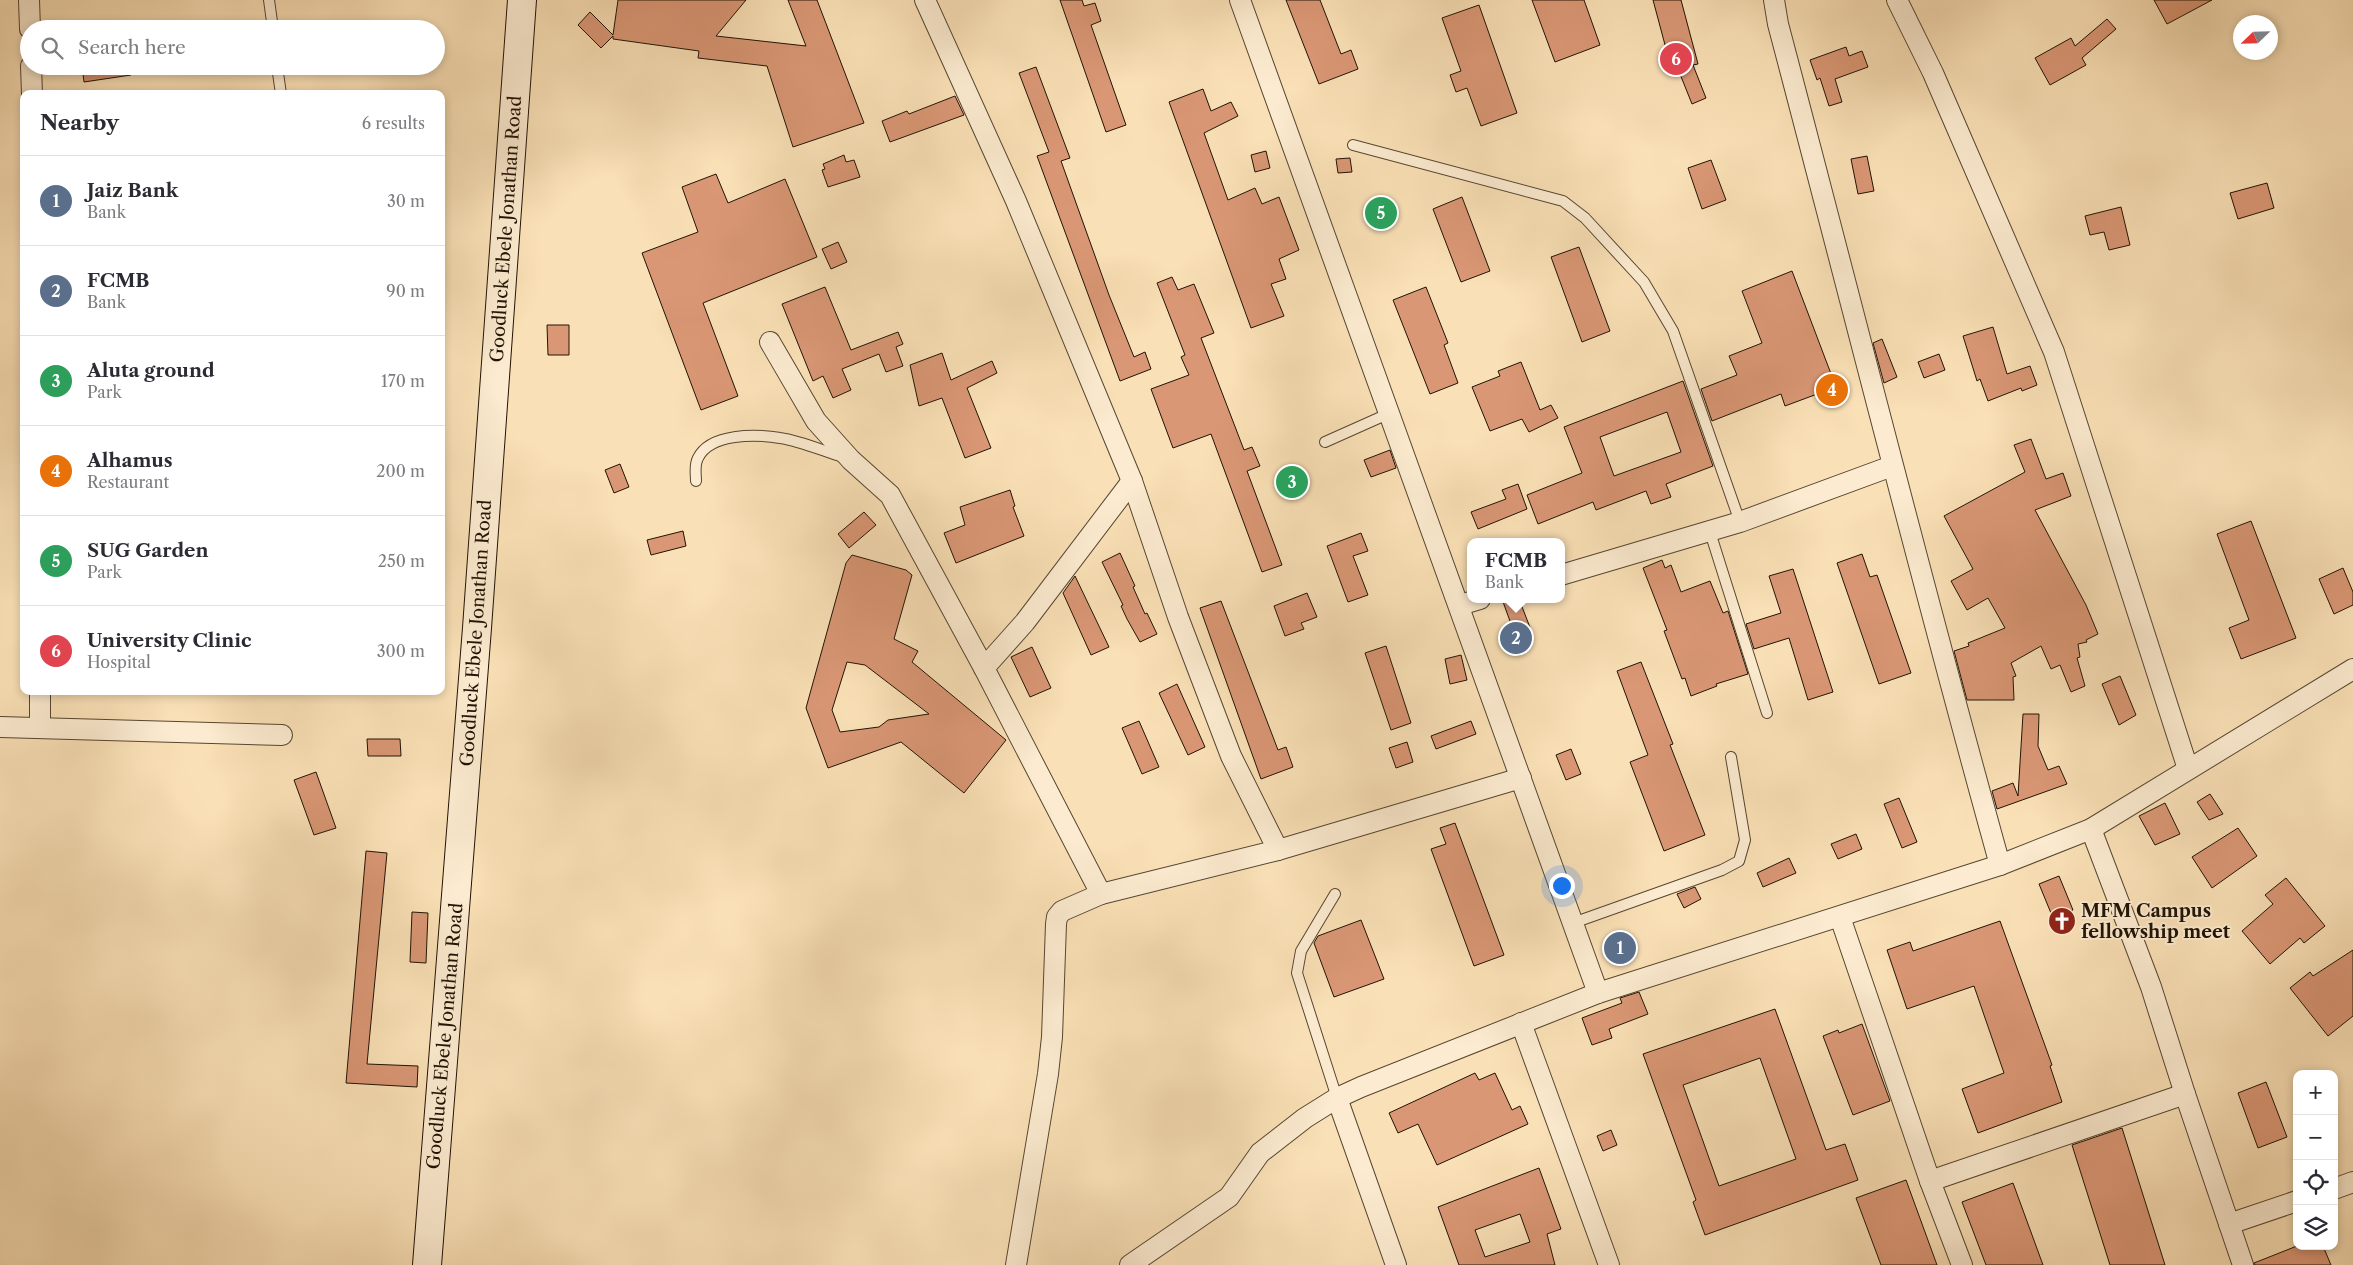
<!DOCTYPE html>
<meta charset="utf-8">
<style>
body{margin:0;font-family:"Libre Caslon Text",serif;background:#f2f2f3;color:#2b2b33}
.controls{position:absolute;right:15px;bottom:15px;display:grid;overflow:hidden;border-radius:10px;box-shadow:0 2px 8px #0003}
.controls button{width:45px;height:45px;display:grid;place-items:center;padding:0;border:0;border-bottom:1px solid #e1e1e2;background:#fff;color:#2b2b33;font:25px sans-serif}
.compass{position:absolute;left:2233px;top:15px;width:45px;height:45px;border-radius:50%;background:#fff;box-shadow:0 2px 8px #0003;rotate:247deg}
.you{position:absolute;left:1561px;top:885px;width:18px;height:18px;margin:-12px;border:4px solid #fff;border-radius:50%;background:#1a73e8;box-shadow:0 0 0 8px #1a73e833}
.badge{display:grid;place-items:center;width:32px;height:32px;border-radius:50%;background:#b45309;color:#fff;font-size:16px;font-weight:700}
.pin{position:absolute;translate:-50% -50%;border:2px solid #fff;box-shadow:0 1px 5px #0006}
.popup{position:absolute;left:1467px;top:538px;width:98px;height:65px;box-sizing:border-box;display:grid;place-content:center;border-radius:10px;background:#fff;filter:drop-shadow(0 1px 4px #0005);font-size:16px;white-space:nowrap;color:#7c7c81}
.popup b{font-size:19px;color:#2b2b33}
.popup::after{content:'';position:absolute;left:50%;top:100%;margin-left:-10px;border:10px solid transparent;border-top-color:#fff}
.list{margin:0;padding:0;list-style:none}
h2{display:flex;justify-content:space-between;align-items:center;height:65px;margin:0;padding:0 20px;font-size:21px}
h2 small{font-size:16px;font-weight:400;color:#7c7c81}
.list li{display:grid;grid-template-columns:32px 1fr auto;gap:15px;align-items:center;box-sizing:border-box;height:90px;padding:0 20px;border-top:1px solid #e1e1e2}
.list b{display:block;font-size:19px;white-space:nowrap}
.list p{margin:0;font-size:16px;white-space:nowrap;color:#7c7c81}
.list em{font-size:16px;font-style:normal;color:#7c7c81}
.icon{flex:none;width:28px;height:28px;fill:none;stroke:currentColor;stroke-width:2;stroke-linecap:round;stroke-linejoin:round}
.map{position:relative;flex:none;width:2353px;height:1265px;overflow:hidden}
.search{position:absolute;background:#fff;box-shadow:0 2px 8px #0003;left:20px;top:20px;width:425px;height:55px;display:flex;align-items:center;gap:12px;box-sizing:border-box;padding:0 18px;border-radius:28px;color:#7c7c81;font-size:19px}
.panel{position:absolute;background:#fff;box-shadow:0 2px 8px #0003;left:20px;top:90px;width:425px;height:605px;border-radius:10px}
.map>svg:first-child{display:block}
.building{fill:#da9775;stroke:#201305;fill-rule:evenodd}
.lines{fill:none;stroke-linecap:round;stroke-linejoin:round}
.service-casing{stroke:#564631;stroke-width:12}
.minor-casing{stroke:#564631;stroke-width:22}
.secondary-casing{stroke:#201305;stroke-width:30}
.service{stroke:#fcebd0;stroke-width:10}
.minor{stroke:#fcebd0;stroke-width:20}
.secondary{stroke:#fcebd0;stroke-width:28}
.labels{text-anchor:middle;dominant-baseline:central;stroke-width:4;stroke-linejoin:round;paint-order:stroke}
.street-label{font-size:18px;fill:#201305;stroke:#fcebd0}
.poi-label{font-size:18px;font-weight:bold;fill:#201305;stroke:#fcebd0;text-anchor:start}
</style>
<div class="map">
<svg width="2353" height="1265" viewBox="0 0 2353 1265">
<rect width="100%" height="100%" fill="#fae0b6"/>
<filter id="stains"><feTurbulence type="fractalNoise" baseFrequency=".004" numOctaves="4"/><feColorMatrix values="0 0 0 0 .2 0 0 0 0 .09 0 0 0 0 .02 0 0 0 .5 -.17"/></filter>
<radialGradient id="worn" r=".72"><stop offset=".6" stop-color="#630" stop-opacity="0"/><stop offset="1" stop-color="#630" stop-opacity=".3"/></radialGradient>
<g class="building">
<polygon points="618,0 746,0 716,36 806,46 788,0 817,0 864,123 793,147 767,66 698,58 699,51 613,39 613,36 601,48 578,25 590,12 613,35"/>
<polygon points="1060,0 1082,0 1084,6 1095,3 1101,21 1091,25 1126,125 1106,132"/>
<polygon points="1286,0 1320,0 1341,54 1351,50 1358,69 1319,84"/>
<polygon points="1532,0 1584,0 1600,45 1555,62"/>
<polygon points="1653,0 1681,0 1698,64 1693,65 1706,98 1692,104 1678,69 1672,71"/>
<polygon points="2154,0 2212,0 2167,24"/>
<polygon points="1479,5 1517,113 1481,126 1467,88 1456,92 1450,75 1461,71 1442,18"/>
<polygon points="2107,19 2116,29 2082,58 2086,65 2050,85 2035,58 2071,38 2075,46"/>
<polygon points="1846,47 1849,56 1862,51 1868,67 1835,79 1842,102 1829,106 1820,78 1817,80 1810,60"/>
<polygon points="82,66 130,66 131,75 84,82"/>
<polygon points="1036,67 1070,158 1061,161 1109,295 1134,357 1145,352 1151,369 1120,381 1037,156 1049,152 1019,73"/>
<polygon points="1203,89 1211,111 1231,102 1238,116 1204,133 1228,200 1255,188 1262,204 1279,197 1299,250 1279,259 1286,279 1271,284 1284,316 1251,328 1169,102"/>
<polygon points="955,96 964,115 890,142 882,121 907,111 909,114"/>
<polygon points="1266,151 1270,168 1255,172 1251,155"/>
<polygon points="844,155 846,162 854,160 860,177 828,187 822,170 825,169 823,164"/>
<polygon points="1867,156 1874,191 1858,194 1851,159"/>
<polygon points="1350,158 1352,172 1338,173 1336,159"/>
<polygon points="1711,160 1726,200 1702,209 1688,168"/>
<polygon points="716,174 728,203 785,179 817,257 703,303 738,396 701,410 642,253 698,232 682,187"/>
<polygon points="2267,183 2274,208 2238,219 2230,193"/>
<polygon points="1462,197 1490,271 1461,282 1433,209"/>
<polygon points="2121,207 2130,245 2109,250 2104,232 2090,235 2085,216"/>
<polygon points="838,242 847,262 831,269 822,249"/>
<polygon points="1579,247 1610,331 1582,342 1551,257"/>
<polygon points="1792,271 1836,387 1785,406 1781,394 1712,421 1701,389 1737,375 1729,356 1762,343 1742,291"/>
<polygon points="1172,277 1178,290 1194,284 1214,333 1201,338 1244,450 1252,447 1260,466 1247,471 1282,565 1262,572 1211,434 1173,448 1151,389 1189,375 1181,357 1185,355 1157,283"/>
<polygon points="825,287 851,350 898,332 903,344 896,347 903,366 886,372 879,354 842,369 851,390 833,398 823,376 813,381 782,304"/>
<polygon points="1426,287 1448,343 1444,345 1458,383 1430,394 1393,300"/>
<polygon points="547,325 569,325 569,355 548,355"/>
<polygon points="1993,327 2007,374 2030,366 2037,385 2022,391 2021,388 1988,401 1980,379 1977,381 1963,336"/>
<polygon points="1882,339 1897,377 1884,383 1873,343"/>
<polygon points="942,353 951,380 992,361 997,373 967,388 991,448 965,458 942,398 919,406 910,365"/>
<polygon points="1939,354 1945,370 1924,378 1918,362"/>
<polygon points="1521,362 1540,410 1551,405 1558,418 1529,432 1522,419 1490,431 1472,387 1500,376 1498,371"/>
<path d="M1683,381L1713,466L1666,484L1671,497L1651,504L1646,491L1596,510L1593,502L1538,524L1527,495L1582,473L1564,427ZM1667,412L1681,452L1614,476L1600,437Z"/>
<polygon points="2031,439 2046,479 2063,473 2071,496 2035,510 2086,605 2098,634 2086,640 2087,642 2078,644 2080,657 2077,658 2085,686 2071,692 2060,665 2051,669 2041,646 2011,663 2016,676 2013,677 2014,700 1967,700 1954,651 1969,646 1968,643 2005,628 1988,598 1967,610 1951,581 1973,569 1944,516 2025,472 2014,445"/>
<polygon points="1390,450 1396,468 1371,477 1364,460"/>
<polygon points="620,464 629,487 614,493 605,470"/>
<polygon points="1518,484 1527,509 1478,529 1471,512 1506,499 1502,490"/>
<polygon points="1010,490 1015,506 1013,507 1024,536 956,563 944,533 965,525 960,507"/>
<polygon points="864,512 876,525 849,548 838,534"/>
<polygon points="2251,521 2296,638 2241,659 2229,628 2249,620 2217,534"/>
<polygon points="683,531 686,546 651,555 647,540"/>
<polygon points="1361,533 1368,551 1353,556 1368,595 1348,602 1327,546"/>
<polygon points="1120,553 1135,586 1133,587 1145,614 1147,613 1157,634 1140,642 1127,619 1121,606 1123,605 1102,562"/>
<polygon points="1862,554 1870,577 1877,575 1911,673 1879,684 1837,563"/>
<path d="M852,555L906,570L912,575L894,639L918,651L912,662L1006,740L964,793L901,742L828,768L806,708L846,563ZM847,662L865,665L929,714L888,720L879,727L840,732L832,710Z"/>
<polygon points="1662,560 1665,568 1671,565 1681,592 1710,581 1723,613 1728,611 1748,674 1716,684 1717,686 1691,696 1685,678 1682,679 1664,631 1667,630 1643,568"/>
<polygon points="2343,568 2353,592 2353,605 2334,614 2319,579"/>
<polygon points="1793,569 1833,692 1808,700 1789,638 1754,649 1746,624 1781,613 1769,576"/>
<polygon points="1075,576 1109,647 1091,655 1063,593"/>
<polygon points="1307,593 1317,617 1301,623 1304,629 1285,636 1274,606"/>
<polygon points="1502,599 1519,599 1531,630 1515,635"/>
<polygon points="1221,601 1278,750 1286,747 1293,767 1261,779 1200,608"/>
<polygon points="1386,646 1411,723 1391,730 1365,653"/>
<polygon points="1032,647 1051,688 1030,697 1011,657"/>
<polygon points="1461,655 1467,680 1450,684 1445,659"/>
<polygon points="1641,662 1673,744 1670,745 1705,835 1664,851 1630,762 1648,755 1617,671"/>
<polygon points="2120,676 2136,715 2119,725 2102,684"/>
<polygon points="1177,684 1205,747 1188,755 1159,693"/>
<polygon points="2023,714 2039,714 2038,746 2048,770 2059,766 2067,784 1997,809 1992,791 2013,783 2018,796"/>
<polygon points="1139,721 1159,767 1142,774 1122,728"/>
<polygon points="1471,721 1476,734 1436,749 1431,736"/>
<polygon points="367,739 400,739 401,756 368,756"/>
<polygon points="1407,742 1413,762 1396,768 1389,748"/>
<polygon points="1571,749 1581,774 1566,780 1556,755"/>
<polygon points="316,772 336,828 314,835 294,780"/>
<polygon points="2210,794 2223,814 2209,820 2197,802"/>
<polygon points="1899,798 1917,842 1902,848 1884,804"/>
<polygon points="2165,803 2180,834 2155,845 2139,816"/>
<polygon points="1455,823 1504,955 1474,966 1431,849 1446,844 1440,828"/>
<polygon points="2238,828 2257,856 2212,888 2192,857"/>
<polygon points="1856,834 1862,849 1838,859 1831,844"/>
<polygon points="366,851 387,853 367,1064 418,1066 417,1087 346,1083"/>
<polygon points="1789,858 1796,873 1763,887 1757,873"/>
<polygon points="2059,876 2073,910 2053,918 2039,884"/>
<polygon points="2286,878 2325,926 2304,943 2300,938 2270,964 2242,931 2273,904 2265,895"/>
<polygon points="1695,887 1701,899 1684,908 1677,894"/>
<polygon points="412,912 428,913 426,963 410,962"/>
<polygon points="1361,920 1384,979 1334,997 1314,943 1318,936"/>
<polygon points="2000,921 2052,1065 2050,1066 2062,1102 1978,1133 1962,1089 2004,1073 1974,986 1907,1009 1887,950 1910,942 1913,951"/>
<polygon points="2353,950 2353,1016 2328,1036 2290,988 2310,972 2313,976"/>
<polygon points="1639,992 1648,1014 1609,1029 1612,1038 1592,1045 1582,1018 1622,1003 1620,998"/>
<path d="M1775,1009L1826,1150L1845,1144L1858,1180L1705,1235L1693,1202L1696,1200L1643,1054ZM1760,1058L1796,1159L1719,1186L1683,1085Z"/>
<polygon points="1862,1024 1890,1101 1853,1115 1823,1036 1838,1030 1839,1033"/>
<polygon points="1475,1073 1479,1080 1495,1073 1512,1110 1520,1106 1528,1124 1437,1165 1418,1124 1398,1133 1389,1113"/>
<polygon points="2266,1082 2287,1137 2258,1148 2238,1093"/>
<polygon points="2122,1128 2165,1265 2110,1265 2072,1145"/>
<polygon points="1611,1130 1617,1145 1603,1151 1597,1136"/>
<path d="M1539,1168L1561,1229L1547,1234L1555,1265H1459L1438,1207ZM1520,1214L1530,1242L1485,1257L1475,1230Z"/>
<polygon points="1906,1180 1937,1265 1881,1265 1856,1198"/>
<polygon points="2013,1183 2043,1265 1986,1265 1962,1202"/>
<polygon points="2297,1246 2323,1246 2331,1265 2255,1265 2254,1263"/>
</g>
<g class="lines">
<g class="service-casing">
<g id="service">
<polyline points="269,0 273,29"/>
<polyline points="277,66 281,94"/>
<polyline points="1353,145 1563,201 1585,218 1644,282 1673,331 1740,522"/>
<polyline points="1325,442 1390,413"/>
<path d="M696,481C696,474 694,465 698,458C710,433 756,434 780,438C801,441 823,451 843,457"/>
<polyline points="1710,532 1767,713"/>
<polyline points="1335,894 1301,951 1297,973 1337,1098"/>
<polyline points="1573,923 1722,870 1739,861 1745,840 1731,757"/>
</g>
</g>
<g class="minor-casing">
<g id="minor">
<polyline points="29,0 30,29"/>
<polyline points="925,0 1016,201 1132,481 1178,617 1231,756 1278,850"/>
<polyline points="1240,0 1598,993"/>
<path d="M1774,0L1778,24C1852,304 1922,585 2000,865"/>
<polyline points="1897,0 1933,73 2054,352 2188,769"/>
<polyline points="31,66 32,94"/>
<polyline points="770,342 816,421 851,460 890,495 984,668 1101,894"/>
<polyline points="1561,575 1740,522 1892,466"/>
<polyline points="1460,605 1480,599"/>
<polyline points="984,668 1025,622 1132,481"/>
<polyline points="40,691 40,728"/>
<polyline points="0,727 282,735"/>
<polyline points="2091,829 2151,987 2185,1094 2243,1265"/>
<polyline points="1840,917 1930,1181 1962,1265"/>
<polyline points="1521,1023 1609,1265"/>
<polyline points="1337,1098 1396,1265"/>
<polyline points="1930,1181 2185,1094"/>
<polyline points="2334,1189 2353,1182"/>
<polyline points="2229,1224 2297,1201"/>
<polyline points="1016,1265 1048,1074 1052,1037 1056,924 1057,917 1062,911 1101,894 1278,850 1521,778"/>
<polyline points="1130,1265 1229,1197 1260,1153 1305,1118 1337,1098 1361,1087 1598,993 2000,865 2091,829 2353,669"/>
</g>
</g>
<g class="secondary-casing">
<polyline id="secondary" points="427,1265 477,628 522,0"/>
</g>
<use href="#service" class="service"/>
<use href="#minor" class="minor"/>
<use href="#secondary" class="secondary"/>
</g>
<defs>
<g id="church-disc" transform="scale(1.4375)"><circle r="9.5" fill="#8f2418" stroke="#fcebd0"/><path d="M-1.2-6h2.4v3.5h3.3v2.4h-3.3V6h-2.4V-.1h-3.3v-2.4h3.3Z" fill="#fff"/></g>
</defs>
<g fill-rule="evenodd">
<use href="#church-disc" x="2062" y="921"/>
</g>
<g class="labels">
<g class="street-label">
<text transform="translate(506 229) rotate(-86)">Goodluck Ebele Jonathan Road</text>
<text transform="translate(476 633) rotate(-86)">Goodluck Ebele Jonathan Road</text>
<text transform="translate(445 1036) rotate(-85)">Goodluck Ebele Jonathan Road</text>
</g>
<g class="poi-label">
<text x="2081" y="911">MFM Campus<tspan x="2081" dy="21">fellowship meet</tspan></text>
</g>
</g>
<rect width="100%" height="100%" filter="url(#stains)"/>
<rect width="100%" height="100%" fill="url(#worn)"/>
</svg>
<div class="controls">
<button>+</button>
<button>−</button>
<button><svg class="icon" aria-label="locate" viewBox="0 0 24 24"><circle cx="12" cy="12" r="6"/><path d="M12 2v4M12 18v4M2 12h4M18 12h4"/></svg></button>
<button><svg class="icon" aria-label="layers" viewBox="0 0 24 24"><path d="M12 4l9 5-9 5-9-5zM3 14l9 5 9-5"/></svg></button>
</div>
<svg class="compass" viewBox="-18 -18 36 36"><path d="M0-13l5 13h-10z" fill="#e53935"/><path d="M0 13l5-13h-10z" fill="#7c7c81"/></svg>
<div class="you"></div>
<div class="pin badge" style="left:1620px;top:948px;background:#5c6f8a">1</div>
<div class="pin badge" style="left:1516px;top:638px;background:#5c6f8a">2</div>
<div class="popup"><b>FCMB</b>Bank</div>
<div class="pin badge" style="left:1292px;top:482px;background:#2e9e5b">3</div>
<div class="pin badge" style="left:1832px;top:390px;background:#e8710a">4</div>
<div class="pin badge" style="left:1381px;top:213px;background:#2e9e5b">5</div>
<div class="pin badge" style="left:1676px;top:59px;background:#e0444e">6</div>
<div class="search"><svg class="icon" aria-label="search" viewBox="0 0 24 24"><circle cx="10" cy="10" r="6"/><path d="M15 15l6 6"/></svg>Search here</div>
<section class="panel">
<h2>Nearby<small>6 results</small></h2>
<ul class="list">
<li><span class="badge" style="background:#5c6f8a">1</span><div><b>Jaiz Bank</b><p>Bank</p></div><em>30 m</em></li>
<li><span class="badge" style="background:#5c6f8a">2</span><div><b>FCMB</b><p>Bank</p></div><em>90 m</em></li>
<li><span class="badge" style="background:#2e9e5b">3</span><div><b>Aluta ground</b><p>Park</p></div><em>170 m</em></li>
<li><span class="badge" style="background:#e8710a">4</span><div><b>Alhamus</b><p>Restaurant</p></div><em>200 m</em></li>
<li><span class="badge" style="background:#2e9e5b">5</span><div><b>SUG Garden</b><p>Park</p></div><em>250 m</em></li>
<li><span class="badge" style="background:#e0444e">6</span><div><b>University Clinic</b><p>Hospital</p></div><em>300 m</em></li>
</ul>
</section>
</div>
